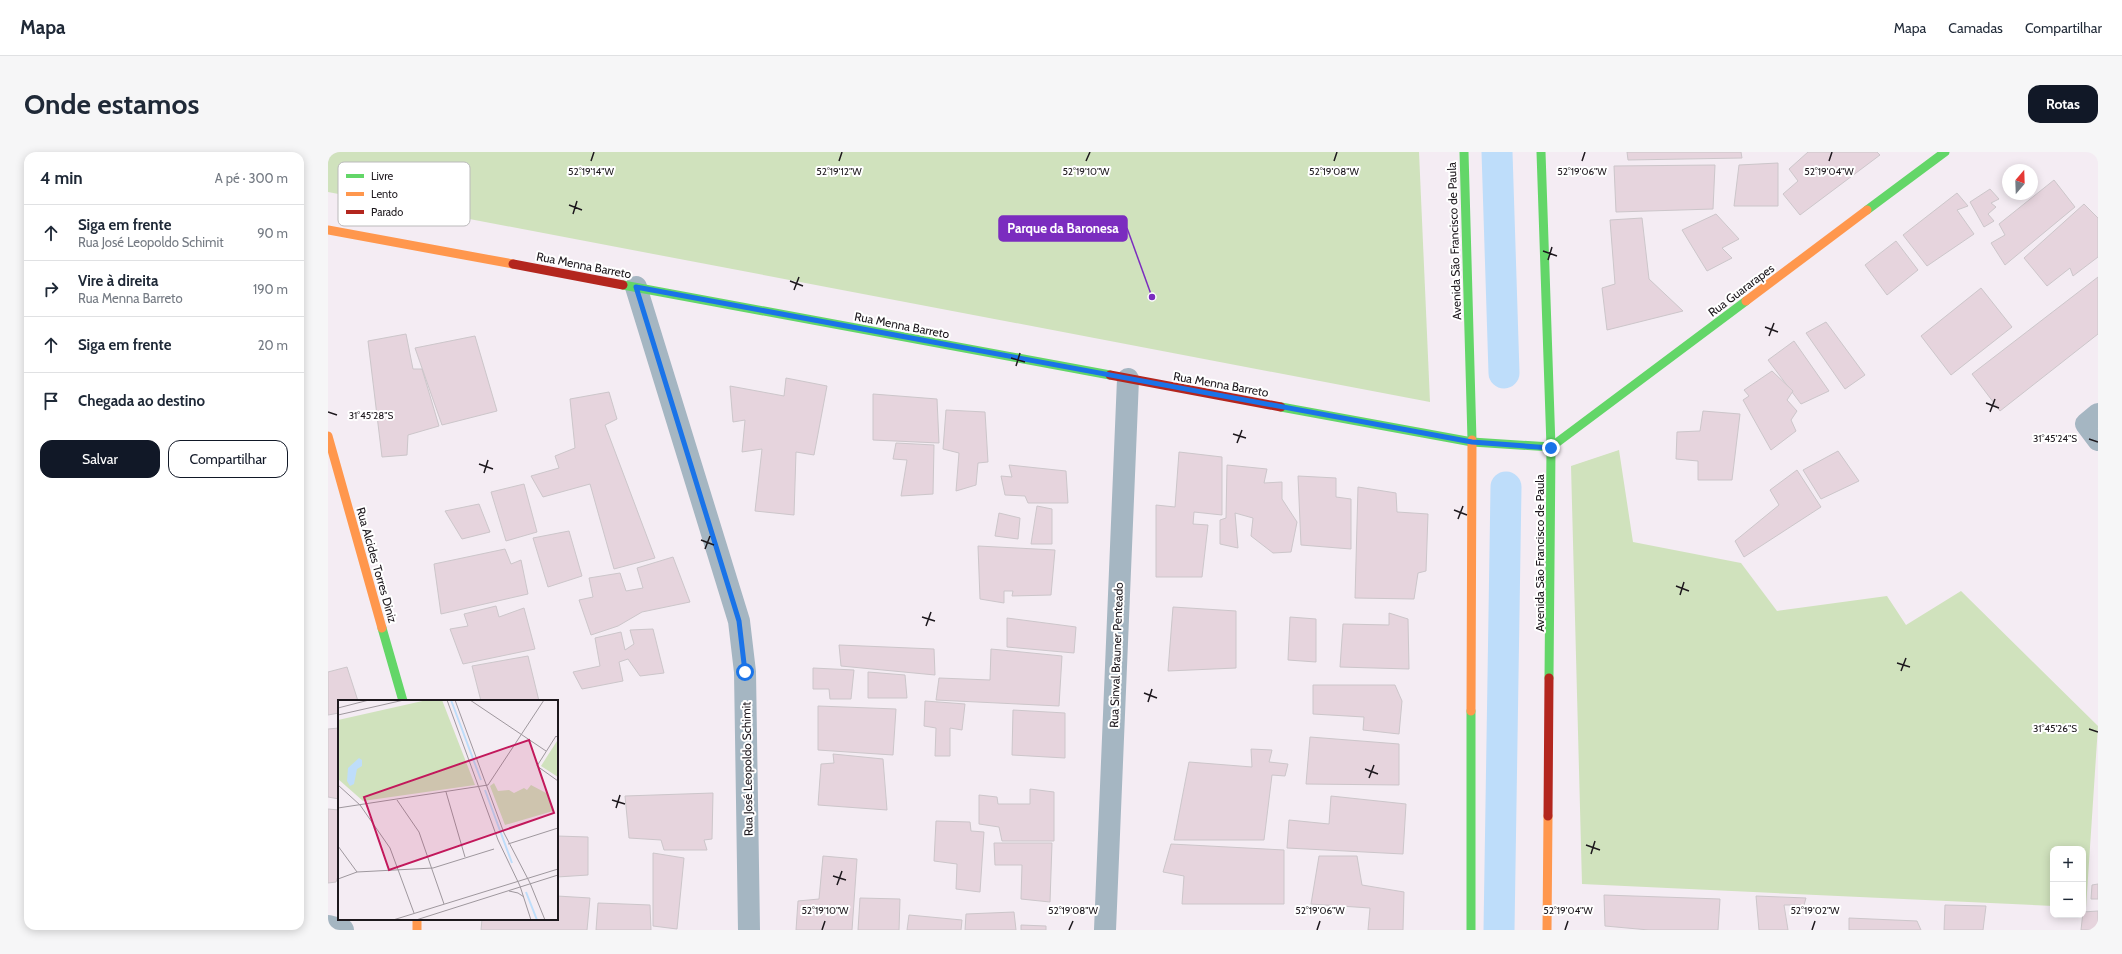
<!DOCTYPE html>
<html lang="pt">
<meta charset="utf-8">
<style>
body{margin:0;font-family:Cabin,sans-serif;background:#f6f6f7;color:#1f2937}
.controls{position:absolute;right:12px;bottom:12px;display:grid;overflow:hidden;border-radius:8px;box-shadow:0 2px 10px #0003}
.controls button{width:36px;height:36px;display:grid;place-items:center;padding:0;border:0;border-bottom:1px solid #e0e1e3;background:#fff;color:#1f2937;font:20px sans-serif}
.compass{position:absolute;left:1674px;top:12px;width:36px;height:36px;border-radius:50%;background:#fff;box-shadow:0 2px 10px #0003;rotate:19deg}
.stop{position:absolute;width:12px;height:12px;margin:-9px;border:3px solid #1a73e8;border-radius:50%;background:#fff}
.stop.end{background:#1a73e8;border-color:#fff;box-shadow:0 1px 4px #0008}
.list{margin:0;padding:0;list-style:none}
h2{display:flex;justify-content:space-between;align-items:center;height:52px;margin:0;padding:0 16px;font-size:17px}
h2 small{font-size:13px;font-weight:400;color:#747a83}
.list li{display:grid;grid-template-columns:26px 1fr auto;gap:12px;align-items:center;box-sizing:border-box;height:56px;padding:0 16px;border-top:1px solid #e0e1e3}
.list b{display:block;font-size:15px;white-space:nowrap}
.list p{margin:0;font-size:13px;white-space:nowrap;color:#747a83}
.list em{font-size:13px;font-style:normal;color:#747a83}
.actions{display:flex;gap:8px;padding:12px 16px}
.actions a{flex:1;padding:9px 0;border:1px solid #111827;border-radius:12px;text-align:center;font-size:14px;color:#111827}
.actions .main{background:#111827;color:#fff}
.icon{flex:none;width:22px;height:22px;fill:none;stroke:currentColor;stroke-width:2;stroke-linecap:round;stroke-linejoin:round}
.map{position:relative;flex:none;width:1770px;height:778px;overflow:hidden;border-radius:12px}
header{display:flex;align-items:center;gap:24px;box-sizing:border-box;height:56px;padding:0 20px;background:#fff;border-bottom:1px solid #e0e1e3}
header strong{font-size:19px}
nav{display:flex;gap:22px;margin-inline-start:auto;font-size:14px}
.intro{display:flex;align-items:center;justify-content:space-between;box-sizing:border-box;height:96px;padding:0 24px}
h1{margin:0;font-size:28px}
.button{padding:10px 18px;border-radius:12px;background:#111827;color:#fff;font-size:14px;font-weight:700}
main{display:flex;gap:24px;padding:0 24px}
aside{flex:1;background:#fff;border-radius:12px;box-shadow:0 2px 10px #0003}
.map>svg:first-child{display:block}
.green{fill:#d0e2bd}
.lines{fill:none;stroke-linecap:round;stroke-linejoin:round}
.canal{stroke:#beddfa;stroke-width:31}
.building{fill:#e6d4dd;stroke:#ccc6ca}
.street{stroke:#a5b6c2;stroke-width:22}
.fast{stroke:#63d668;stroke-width:9}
.slow{stroke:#ff974d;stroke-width:9}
.jam{stroke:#b3261e;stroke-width:9}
.route{stroke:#1a73e8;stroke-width:5}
.ticks{fill:none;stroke:#1d181d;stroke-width:1.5}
.labels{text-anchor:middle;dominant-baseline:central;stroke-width:4;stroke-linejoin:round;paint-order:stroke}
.street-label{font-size:12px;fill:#1d181d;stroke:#fff}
.inset-river{fill:none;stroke:#beddfa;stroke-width:2}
.inset-road{fill:none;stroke:#9e979d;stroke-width:1}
.view{fill:#c2185b;fill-opacity:0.15;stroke:#c2185b;stroke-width:2}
.inset-edge{fill:none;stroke:#1d181d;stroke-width:2}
.key{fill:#fff;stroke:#bbbabb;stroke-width:1}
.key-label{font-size:11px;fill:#1d181d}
.ticks-label{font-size:10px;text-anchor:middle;fill:#1d181d;stroke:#fff;stroke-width:4;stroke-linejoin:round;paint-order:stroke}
.leader{fill:none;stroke:#7b2cbf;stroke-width:1.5}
.callout-dot{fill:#7b2cbf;stroke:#fff;stroke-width:1.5}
.callout{fill:#7b2cbf;stroke:#7b2cbf;stroke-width:1.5}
.callout-label{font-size:13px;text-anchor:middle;font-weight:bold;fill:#fff}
</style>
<header>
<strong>Mapa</strong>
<nav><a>Mapa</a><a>Camadas</a><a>Compartilhar</a></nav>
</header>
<div class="intro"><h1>Onde estamos</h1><a class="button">Rotas</a></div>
<main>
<aside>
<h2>4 min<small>A pé · 300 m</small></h2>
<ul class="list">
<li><svg class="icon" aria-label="ahead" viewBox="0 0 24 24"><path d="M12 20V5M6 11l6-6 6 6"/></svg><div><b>Siga em frente</b><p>Rua José Leopoldo Schimit</p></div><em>90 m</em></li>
<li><svg class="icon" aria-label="right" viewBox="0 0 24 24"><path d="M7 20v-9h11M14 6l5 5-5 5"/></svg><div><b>Vire à direita</b><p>Rua Menna Barreto</p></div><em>190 m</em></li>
<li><svg class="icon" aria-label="ahead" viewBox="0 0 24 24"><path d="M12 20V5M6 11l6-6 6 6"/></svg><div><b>Siga em frente</b></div><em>20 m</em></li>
<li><svg class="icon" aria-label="arrive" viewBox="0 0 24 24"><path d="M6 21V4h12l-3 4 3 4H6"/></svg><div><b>Chegada ao destino</b></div></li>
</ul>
<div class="actions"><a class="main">Salvar</a><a>Compartilhar</a></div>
</aside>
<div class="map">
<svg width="1770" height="778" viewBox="0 0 1770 778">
<rect width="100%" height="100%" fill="#f4ecf3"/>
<g class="green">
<polygon points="0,0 1091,0 1102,250 0,40"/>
<polygon points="1291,298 1305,390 1413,411 1449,459 1559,444 1578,473 1633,439 1770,574 1758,756 1755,756 1755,697 1725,697 1725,754 1254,732 1243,314"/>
</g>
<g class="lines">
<g class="canal">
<polyline points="1169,0 1176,221"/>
<polyline points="1171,778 1178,335"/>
</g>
</g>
<g class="building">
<polygon points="1299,0 1413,0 1414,6 1300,8"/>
<polygon points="1480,0 1549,0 1552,3 1472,63 1455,42 1470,29 1461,17"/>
<polygon points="1450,11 1450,54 1406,54 1411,13"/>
<polygon points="1387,13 1385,57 1288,60 1286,14"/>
<polygon points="1726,28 1747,55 1677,113 1663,91 1677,83 1671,72"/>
<polygon points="1662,37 1671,47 1663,51 1668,55 1660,62 1666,69 1656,75 1642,50"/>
<polygon points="1629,41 1640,54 1629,58 1646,82 1599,114 1575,83"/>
<polygon points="1756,52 1770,66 1770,105 1745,124 1742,116 1719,134 1696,106"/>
<polygon points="1388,62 1411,87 1394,96 1404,106 1379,119 1354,78"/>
<polygon points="1314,66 1321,127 1355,159 1279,178 1274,136 1287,132 1282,68"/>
<polygon points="1568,89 1590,118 1559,143 1537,113"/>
<polygon points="1770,125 1770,182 1672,259 1644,222"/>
<polygon points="1653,136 1684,175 1623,223 1593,184"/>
<polygon points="1498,170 1537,223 1517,237 1478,181"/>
<polygon points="78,182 85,217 94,217 111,274 80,283 79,303 54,305 40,189"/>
<polygon points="147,184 169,259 114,273 87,196"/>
<polygon points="1466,189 1501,239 1473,252 1440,208"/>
<polygon points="1444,219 1465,239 1459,248 1469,259 1463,268 1468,279 1443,298 1415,248 1421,244 1416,238"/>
<polygon points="458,226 499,234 486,303 468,300 466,363 427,359 434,297 414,300 417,268 405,270 402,234 456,244"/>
<polygon points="281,240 289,267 277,273 327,406 286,417 262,332 215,345 203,324 231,316 227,304 247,296 242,247"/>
<polygon points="545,242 609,247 611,291 545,288"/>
<polygon points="618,258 657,260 660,310 650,311 648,333 628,339 631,301 615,297"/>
<polygon points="1375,259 1412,262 1404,328 1370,328 1370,309 1348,307 1349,280 1372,279"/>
<polygon points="568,291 606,293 605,342 573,344 579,308 565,307"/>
<polygon points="1510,299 1531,329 1493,347 1475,318"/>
<polygon points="851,300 894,305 894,363 866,360 865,372 880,373 874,425 828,425 828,353 847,355"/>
<polygon points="681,313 738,319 740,351 700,351 697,344 677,343 673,324 684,325"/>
<polygon points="899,313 939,317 936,331 954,330 954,347 969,370 963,400 945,401 923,384 925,366 907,361 910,396 892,392 892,368 898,366"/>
<polygon points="1469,318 1493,355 1416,405 1407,389 1451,353 1442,338"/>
<polygon points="970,324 1008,326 1008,345 1023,347 1023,397 973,393"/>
<polygon points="196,332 209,380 178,389 163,340"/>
<polygon points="1030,335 1068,341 1069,360 1100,362 1098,419 1090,421 1086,447 1027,446"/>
<polygon points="151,352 162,380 134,387 117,359"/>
<polygon points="709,354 724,357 724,392 703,392"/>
<polygon points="671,361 692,366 690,387 667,384"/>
<polygon points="241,379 254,424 220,435 205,386"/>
<polygon points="650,394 727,398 723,443 684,444 685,439 676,439 676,451 652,447"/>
<polygon points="177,397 183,412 193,408 200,442 113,462 106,412"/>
<polygon points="345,405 362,450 314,460 290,474 263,483 251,448 265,445 261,426 292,421 298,439 315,436 309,416"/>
<polygon points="168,454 171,465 196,456 207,497 135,512 122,477 140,474 136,462"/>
<polygon points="845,455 908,459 908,516 840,519"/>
<polygon points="1061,461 1080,467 1081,517 1012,515 1015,472 1061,473"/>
<polygon points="962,465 988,467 988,510 960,508"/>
<polygon points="679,466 748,475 746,501 679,495"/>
<polygon points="325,477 336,521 312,524 300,507 291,510 295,529 254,537 245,520 272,514 267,486 293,480 297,498 306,492 302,478"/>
<polygon points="511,493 606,497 607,523 513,514"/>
<polygon points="663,497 734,504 731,554 608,548 611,526 662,528"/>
<polygon points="200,504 211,549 153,549 144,514"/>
<polygon points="19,515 30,549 11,549 11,561 0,563 0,520"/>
<polygon points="485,516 526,518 523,547 502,547 501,537 485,537"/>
<polygon points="540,520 577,523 579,546 540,546"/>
<polygon points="985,533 1067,533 1074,549 1071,582 1035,578 1036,565 985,562"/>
<polygon points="597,549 637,552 634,578 622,576 622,604 607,604 608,576 596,574"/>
<polygon points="490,554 568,557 565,603 490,598"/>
<polygon points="685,558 737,561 737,606 684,603"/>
<polygon points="11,576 11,647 0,645 0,577"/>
<polygon points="982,585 1071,592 1071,633 978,632"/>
<polygon points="923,597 944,598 941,610 960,612 957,624 944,623 936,688 846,688 861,610 924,615"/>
<polygon points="505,602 555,607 559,658 490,653 493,612 506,611"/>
<polygon points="702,637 726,640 726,689 674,689 671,675 651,672 651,643 669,645 670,652 702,652"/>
<polygon points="385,641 384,687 376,688 379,698 336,698 333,688 301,686 297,644"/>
<polygon points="1003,644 1078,652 1075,702 959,696 961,668 1001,672"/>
<polygon points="0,657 11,658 11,721 8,730 0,731"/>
<polygon points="608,669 642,670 643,679 656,680 652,740 628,737 629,712 606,709"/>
<polygon points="229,684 260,685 260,723 229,725"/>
<polygon points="666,691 724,691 722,750 693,747 694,713 667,713"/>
<polygon points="843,692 956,698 956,752 854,752 856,724 835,720"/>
<polygon points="325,701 356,706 349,777 325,774"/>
<polygon points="495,704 529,707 524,778 468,778 470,749 491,747"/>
<polygon points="991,704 1029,704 1034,733 1076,740 1075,778 1040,778 1042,756 983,752"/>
<polygon points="1770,732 1770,747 1763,747 1764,733"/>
<polygon points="1276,743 1392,747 1390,778 1321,778 1277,774"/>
<polygon points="229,744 262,746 259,778 153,778 154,767 229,767"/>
<polygon points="1428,744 1478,746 1476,753 1456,753 1460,778 1431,778"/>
<polygon points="532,746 572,747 571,778 530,778"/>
<polygon points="270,751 322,753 323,778 268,778"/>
<polygon points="1617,753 1658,754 1655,778 1616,778"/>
<polygon points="1770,759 1770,778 1753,778 1755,760"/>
<polygon points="686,760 688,778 637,778 638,762"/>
<polygon points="581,763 634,768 633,778 579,778"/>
<polygon points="1521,766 1589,769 1593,778 1521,778"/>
<polygon points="693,773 718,774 718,778 693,778"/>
</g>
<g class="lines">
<g class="street">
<polyline points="308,135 411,469 417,520 421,778"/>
<polyline points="1770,262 1758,272 1770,288"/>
<polyline points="0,774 15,778"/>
<polyline points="777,778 800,227"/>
</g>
<g class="fast">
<polyline points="1136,0 1144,288"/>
<polyline points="1213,0 1223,295 1221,526"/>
<polyline points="1539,58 1617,0"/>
<polyline points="295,133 782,223"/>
<polyline points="953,255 1144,290 1223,295 1418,149"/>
<polyline points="54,476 75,549"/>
<polyline points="1143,778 1143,559"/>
</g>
<g class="slow">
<polyline points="0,78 185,112"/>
<polyline points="1418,149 1539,58"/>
<polyline points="0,284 54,476"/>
<polyline points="1143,559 1144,288"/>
<polyline points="89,767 89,778"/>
<polyline points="1219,778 1220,664"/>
</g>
<g class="jam">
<polyline points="185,112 295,133"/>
<polyline points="782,223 953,255"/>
<polyline points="1220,664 1221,526"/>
</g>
</g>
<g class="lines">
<polyline class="route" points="417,520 411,469 308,135 1144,290 1223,296"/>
</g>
<path class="ticks" d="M263,9L266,0M511,9L514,0M758,9L762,0M1006,9L1009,0M1254,9L1257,0M1501,9L1504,0M241,53L254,58M245,62L249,49M1215,99L1229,104M1220,108L1224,95M462,129L475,134M466,138L471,125M1437,175L1450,180M1441,184L1446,171M683,206L697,210M688,214L692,201M1658,251L1671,256M0,260L9,263M1662,260L1667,247M905,282L918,286M1761,287L1770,290M909,291L914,278M151,312L165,317M156,321L160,308M1126,358L1139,363M1130,367L1135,354M373,388L386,393M377,397L382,384M1348,434L1361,439M1352,443L1356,430M594,465L607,469M598,474L603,460M1569,511L1582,515M1573,519L1578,506M816,541L829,546M820,550L824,537M1761,577L1770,580M1037,617L1050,622M1041,626L1046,613M284,648L297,652M288,656L292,643M1258,693L1272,698M1263,702L1267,689M505,724L518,728M509,733L514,719M494,778L497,769M741,778L745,769M989,778L992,769M1237,778L1240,769M1484,778L1487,769"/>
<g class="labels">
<g class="street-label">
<text transform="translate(1126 89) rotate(-92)">Avenida São Francisco de Paula</text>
<text transform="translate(256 113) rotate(11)">Rua Menna Barreto</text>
<text transform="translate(1413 138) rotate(-37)">Rua Guararapes</text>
<text transform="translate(574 173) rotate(11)">Rua Menna Barreto</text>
<text transform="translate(893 232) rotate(10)">Rua Menna Barreto</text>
<text transform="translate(1211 401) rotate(-90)">Avenida São Francisco de Paula</text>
<text transform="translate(49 413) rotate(74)">Rua Alcides Torres Diniz</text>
<text transform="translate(788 503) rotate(-88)">Rua Sinval Brauner Penteado</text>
<text transform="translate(419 617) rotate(-91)">Rua José Leopoldo Schimit</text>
</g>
</g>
<g transform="translate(10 548)">
<rect width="220" height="220" fill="#f4ecf3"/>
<path d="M89,0H104L137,85L25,101L0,79V20ZM219,41L220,42V77L203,66ZM156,83L160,91L171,90L176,93L186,88L189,90L193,85L210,94L215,111L167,125L152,86Z" fill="#d0e2bd"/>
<path d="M21,58L24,60V66L19,69L16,84L12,86L9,81L10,68Z" fill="#beddfa"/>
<path class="inset-river" d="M113,0L143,80M147,90L174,163M188,192L199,220"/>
<path class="inset-road" d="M109,0L160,140L182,186M117,0L166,133L192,183M132,0L208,51M0,8L31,0M0,15L66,0M220,38L218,36L199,66L220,81M0,85L22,105L52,148L76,213M108,92L127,157M59,100L81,132L106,204M0,108L150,85L206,0M170,144L220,128M0,146L19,172M0,179L19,172L95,168L156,149M192,183L207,220M182,186L193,220M171,191L180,193L186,197M55,220L220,169M78,220L220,175"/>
<path class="view" d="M191,40L216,113L51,170L26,97Z"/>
<rect width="220" height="220" class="inset-edge"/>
</g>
<rect x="10" y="10" width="132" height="64" rx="6" class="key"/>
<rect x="18" y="22" width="18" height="4" fill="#63d668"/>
<rect x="18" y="40" width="18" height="4" fill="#ff974d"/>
<rect x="18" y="58" width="18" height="4" fill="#b3261e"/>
<g class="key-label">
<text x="43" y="28">Livre</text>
<text x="43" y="46">Lento</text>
<text x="43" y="64">Parado</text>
</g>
<g class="ticks-label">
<text x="263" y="23">52°19'14"W</text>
<text x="511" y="23">52°19'12"W</text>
<text x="758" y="23">52°19'10"W</text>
<text x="1006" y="23">52°19'08"W</text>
<text x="1254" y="23">52°19'06"W</text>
<text x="1501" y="23">52°19'04"W</text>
<text x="43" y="267">31°45'28"S</text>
<text x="1727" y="290">31°45'24"S</text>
<text x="1727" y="580">31°45'26"S</text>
<text x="497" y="762">52°19'10"W</text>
<text x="745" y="762">52°19'08"W</text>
<text x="992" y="762">52°19'06"W</text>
<text x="1240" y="762">52°19'04"W</text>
<text x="1487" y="762">52°19'02"W</text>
</g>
<path class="leader" d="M824 145L799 76"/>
<circle class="callout-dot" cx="824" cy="145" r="4"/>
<rect class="callout" x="671" y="64" width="128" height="25" rx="4"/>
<g class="callout-label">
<text x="735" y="81">Parque da Baronesa</text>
</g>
</svg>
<div class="controls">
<button>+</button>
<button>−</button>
</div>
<svg class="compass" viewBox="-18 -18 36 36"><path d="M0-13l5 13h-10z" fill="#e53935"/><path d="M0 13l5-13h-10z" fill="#747a83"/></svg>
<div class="stop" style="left:417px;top:520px"></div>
<div class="stop end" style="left:1223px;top:296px"></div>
</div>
</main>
